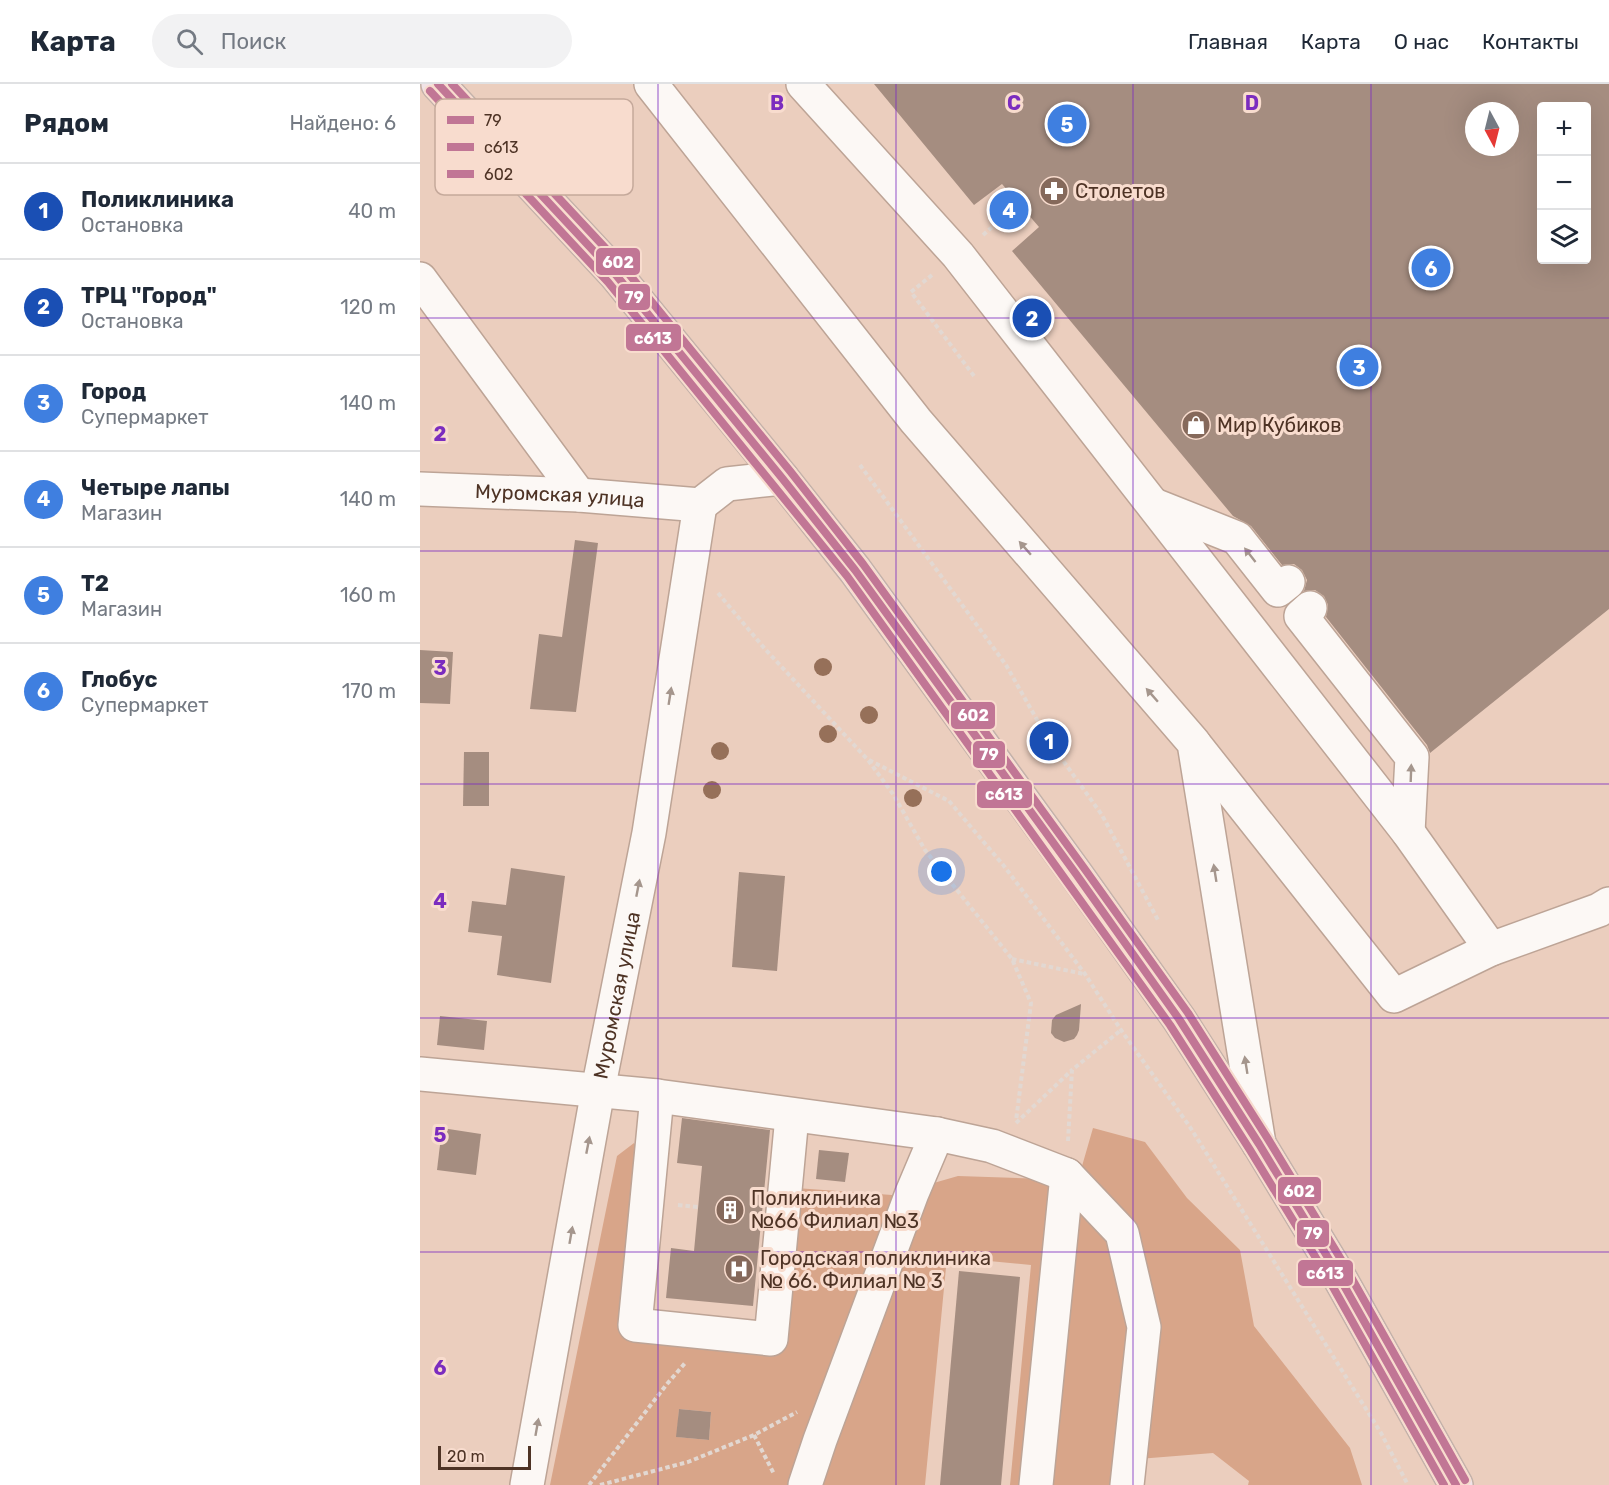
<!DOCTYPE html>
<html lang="ru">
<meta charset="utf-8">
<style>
body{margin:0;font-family:Rubik,sans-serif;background:#f2f2f3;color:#1f2937}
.controls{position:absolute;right:18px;top:18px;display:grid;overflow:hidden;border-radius:6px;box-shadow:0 6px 24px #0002}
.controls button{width:54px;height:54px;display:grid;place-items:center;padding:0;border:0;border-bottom:2px solid #e0e1e3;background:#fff;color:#1f2937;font:30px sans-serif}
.compass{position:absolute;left:1045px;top:18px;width:54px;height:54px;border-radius:50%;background:#fff;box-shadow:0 6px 24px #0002;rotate:173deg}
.scale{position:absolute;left:18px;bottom:15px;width:93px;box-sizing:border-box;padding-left:6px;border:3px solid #4e3325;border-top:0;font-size:16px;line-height:21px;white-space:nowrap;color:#4e3325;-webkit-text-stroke:4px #f8dcce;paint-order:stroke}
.you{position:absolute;left:522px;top:788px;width:21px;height:21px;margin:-15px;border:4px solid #fff;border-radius:50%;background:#1a73e8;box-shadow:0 0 0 9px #1a73e833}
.badge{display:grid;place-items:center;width:39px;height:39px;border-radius:50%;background:#ea580c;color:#fff;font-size:20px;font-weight:700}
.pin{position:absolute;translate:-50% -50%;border:3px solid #fff;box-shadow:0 2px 6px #0006}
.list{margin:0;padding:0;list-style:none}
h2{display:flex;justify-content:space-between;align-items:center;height:78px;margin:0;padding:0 24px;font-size:26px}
h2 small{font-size:20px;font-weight:400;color:#747a83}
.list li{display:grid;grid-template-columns:39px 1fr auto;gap:18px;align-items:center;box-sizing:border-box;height:96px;padding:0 24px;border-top:2px solid #e0e1e3}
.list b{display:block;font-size:22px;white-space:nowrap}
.list p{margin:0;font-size:20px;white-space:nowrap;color:#747a83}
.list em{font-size:20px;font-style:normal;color:#747a83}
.icon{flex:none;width:33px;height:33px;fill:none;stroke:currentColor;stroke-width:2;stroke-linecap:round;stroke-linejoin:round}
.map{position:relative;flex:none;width:1189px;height:1401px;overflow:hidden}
header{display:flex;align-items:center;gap:36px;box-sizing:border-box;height:84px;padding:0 30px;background:#fff;border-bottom:2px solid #e0e1e3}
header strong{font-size:28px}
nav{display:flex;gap:33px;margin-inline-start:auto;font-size:21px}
.search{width:420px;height:54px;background:#f2f2f3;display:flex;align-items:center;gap:15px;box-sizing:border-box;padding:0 21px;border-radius:33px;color:#747a83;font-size:22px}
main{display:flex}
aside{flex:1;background:#fff}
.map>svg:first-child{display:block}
.forest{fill:#d8a589;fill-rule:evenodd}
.building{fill:#a58d80;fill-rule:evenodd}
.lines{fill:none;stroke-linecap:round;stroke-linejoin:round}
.minor-casing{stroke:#bda496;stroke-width:36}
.major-casing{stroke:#c4b2a9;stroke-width:36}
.path{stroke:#e2d8d2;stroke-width:4;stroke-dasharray:4.5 3;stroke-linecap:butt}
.minor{stroke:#fcf8f5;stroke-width:33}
.major{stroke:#f1e3e6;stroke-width:33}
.bus-1-casing{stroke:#f8dcce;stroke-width:12}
.bus-2-casing{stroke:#f8dcce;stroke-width:12}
.bus-3-casing{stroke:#f8dcce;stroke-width:12}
.bus-1{stroke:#c17695;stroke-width:8}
.bus-2{stroke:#c17695;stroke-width:8}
.bus-3{stroke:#c17695;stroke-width:8}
.tree{fill:#967059}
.oneway{fill:#a5968d}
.grid{fill:none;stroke:#7b2cbf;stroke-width:1.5;stroke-opacity:0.55}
.labels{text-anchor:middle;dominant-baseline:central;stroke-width:6;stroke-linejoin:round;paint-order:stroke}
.poi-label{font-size:20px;fill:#4e3325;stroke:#f8dcce;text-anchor:start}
.street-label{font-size:20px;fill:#4e3325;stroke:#f8dcce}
.key{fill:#f8dcce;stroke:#c5a99b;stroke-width:1.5}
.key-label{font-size:16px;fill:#4e3325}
.grid-label{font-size:20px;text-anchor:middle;font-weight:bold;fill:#7b2cbf;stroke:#f8dcce;stroke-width:6;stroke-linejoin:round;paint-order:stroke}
.line-badge{stroke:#f8dcce;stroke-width:2}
.badge-label{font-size:16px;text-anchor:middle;font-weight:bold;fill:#fff}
</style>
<header>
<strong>Карта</strong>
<div class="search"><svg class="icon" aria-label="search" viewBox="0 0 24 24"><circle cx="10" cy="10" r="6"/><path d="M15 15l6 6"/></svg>Поиск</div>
<nav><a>Главная</a><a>Карта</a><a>О нас</a><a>Контакты</a></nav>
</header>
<main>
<aside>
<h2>Рядом<small>Найдено: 6</small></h2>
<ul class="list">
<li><span class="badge" style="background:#1a4fb4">1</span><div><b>Поликлиника</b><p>Остановка</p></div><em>40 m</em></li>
<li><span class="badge" style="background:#1a4fb4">2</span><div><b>ТРЦ &quot;Город&quot;</b><p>Остановка</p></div><em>120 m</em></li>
<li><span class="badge" style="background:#3f7fe0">3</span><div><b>Город</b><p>Супермаркет</p></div><em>140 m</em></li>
<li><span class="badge" style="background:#3f7fe0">4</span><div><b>Четыре лапы</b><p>Магазин</p></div><em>140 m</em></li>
<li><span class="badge" style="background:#3f7fe0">5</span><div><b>T2</b><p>Магазин</p></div><em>160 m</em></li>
<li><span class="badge" style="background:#3f7fe0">6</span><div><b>Глобус</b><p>Супермаркет</p></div><em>170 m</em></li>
</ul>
</aside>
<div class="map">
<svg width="1189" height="1401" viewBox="0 0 1189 1401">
<rect width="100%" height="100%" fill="#ebcebe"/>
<path class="forest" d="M673,1044L725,1058L767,1114L820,1166L834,1242L930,1364L942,1401H828L829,1397L793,1369L706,1376L703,1401H590L611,1181L527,1173L505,1401H130L197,1072L214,1059L225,1074L202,1252L324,1267L357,1262L376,1104L472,1111L538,1092L658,1096ZM259,1325L291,1328L289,1356L257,1353Z"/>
<g class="building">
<path d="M454,0H1189V525L1010,669L1007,661L906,533L908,521L904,512L895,506L884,507L887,496L882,486L874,480L862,481L831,442L813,432L592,167L619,143L582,100L554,121ZM1122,22H1167V176H1122ZM1054,27H1090V63H1054Z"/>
<polygon points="155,456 178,459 156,628 110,625 119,550 142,553"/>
<polygon points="0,566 33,568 30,620 0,619"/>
<polygon points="44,668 69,668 69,722 43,722"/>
<polygon points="91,784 145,792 131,899 77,891 82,852 48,848 52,817 86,821"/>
<polygon points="319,788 365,792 357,887 312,883"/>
<polygon points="661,920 659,946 657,951 654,955 644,958 635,954 631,949 632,936 636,931"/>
<polygon points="20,932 67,937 64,966 17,961"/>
<polygon points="262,1034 350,1046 333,1222 246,1214 251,1164 274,1167 282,1082 257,1079"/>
<polygon points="22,1044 61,1050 56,1091 17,1086"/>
<polygon points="399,1066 429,1069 425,1098 396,1095"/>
<polygon points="539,1187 600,1193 581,1401 520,1401"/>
<polygon points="259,1325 291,1328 289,1356 256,1353"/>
</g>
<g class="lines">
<g class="minor-casing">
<g id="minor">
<polyline points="231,0 496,337 774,659 839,1060"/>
<polyline points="383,0 538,171 988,748 1071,865"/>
<polyline points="0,195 159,411"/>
<path id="s1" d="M0,405L159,411L280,421L307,400L362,394"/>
<polyline points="734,421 817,454 858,506 868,498"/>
<polyline points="890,524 881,532 992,673 988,748"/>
<polyline points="776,662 974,912 1071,865 1179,826 1189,820"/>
<polyline points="0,990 237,1012 517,1050 572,1062 647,1091 702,1149 724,1243 707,1401"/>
<polyline points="237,1012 215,1241 351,1255 372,1032"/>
<path id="s2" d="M107,1401L178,1006L229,749L280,421"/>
<polyline points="385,1401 400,1356 492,1109 517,1050"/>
<polyline points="616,1401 647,1091"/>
</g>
</g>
<g class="major-casing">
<polyline id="major" points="18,0 196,191 362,394 435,486 656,790 759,935 839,1060 913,1182 1036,1401"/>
</g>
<g class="path">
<polyline points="563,151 599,120"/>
<polyline points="512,191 491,208 554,292"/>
<polyline points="440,381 586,581 629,657 682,731 739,838"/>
<polyline points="298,509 345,565 448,676 473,710 505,766 592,875 611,919 596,1037"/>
<polyline points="449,676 529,717 584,782 665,890 701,946 770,1043 961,1349 988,1401"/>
<polyline points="592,875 664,890"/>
<polyline points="596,1039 652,986"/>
<polyline points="648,1057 652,986 701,946"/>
<polyline points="258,1121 278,1123"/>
<polyline points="334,1351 354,1390"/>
<polyline points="169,1401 247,1300 266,1278"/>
<polyline points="180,1401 268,1378 334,1351 377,1328"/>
</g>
<use href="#minor" class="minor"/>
<use href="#major" class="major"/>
<g class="bus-1-casing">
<polyline id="bus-1" points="18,0 196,191 362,394 435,486 656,790 759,935 839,1060 913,1182 1036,1401"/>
</g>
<g class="bus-2-casing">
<polyline id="bus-2" points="10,7 188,198 427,492 750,941 830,1066 904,1187 1024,1401"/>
</g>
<g class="bus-3-casing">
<polyline id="bus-3" points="32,0 204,184 370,387 443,480 664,784 768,929 848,1055 922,1177 1045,1396"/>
</g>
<use href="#bus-1" class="bus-1"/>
<use href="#bus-2" class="bus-2"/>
<use href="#bus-3" class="bus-3"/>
</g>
<g class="tree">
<circle cx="403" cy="583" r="9"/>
<circle cx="449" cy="631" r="9"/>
<circle cx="408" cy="650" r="9"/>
<circle cx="300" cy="667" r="9"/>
<circle cx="292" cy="706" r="9"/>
<circle cx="493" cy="714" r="9"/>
</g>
<defs><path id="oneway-solid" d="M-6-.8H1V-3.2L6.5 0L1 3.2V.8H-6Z" transform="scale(1.5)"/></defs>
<g class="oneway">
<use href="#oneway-solid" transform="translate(605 464) rotate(-131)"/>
<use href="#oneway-solid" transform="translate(830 471) rotate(-128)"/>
<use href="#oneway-solid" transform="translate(732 611) rotate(-131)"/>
<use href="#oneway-solid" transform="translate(250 612) rotate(-81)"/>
<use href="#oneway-solid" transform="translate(991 689) rotate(-88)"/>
<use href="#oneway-solid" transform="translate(795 789) rotate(-99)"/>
<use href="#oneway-solid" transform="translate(218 804) rotate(-79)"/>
<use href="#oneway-solid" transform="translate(826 981) rotate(-99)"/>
<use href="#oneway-solid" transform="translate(168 1061) rotate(-79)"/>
<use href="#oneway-solid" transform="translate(151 1151) rotate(-80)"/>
<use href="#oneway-solid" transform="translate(117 1343) rotate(-80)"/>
</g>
<path class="grid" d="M238,0V1401M476,0V1401M713,0V1401M951,0V1401M0,234H1189M0,467H1189M0,700H1189M0,934H1189M0,1168H1189"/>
<defs>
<g id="pharmacy-disc" transform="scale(1.5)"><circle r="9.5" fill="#85695b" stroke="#f8dcce"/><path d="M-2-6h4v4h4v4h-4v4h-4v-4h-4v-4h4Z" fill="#fff"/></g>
<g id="shop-disc" transform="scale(1.5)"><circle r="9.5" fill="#85695b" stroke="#f8dcce"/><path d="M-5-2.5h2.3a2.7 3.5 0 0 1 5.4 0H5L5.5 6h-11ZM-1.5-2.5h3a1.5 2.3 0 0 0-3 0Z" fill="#fff"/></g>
<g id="building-disc" transform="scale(1.5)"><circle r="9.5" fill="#85695b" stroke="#f8dcce"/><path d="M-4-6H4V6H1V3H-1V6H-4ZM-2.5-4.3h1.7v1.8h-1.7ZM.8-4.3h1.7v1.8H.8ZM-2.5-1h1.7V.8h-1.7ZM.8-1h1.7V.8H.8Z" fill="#fff"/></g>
<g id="hospital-disc" transform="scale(1.5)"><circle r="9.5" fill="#85695b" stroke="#f8dcce"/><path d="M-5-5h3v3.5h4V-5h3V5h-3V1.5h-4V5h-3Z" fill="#fff"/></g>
</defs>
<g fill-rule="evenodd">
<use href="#pharmacy-disc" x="634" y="107"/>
<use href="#shop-disc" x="776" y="341"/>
<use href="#building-disc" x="310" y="1126"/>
<use href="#hospital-disc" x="319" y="1185"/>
</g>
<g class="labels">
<g class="poi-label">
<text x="655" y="107">Столетов</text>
<text x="797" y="341">Мир Кубиков</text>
<text x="331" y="1114">Поликлиника<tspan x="331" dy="23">№66 Филиал №3</tspan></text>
<text x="340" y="1174">Городская поликлиника<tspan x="340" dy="23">№ 66. Филиал № 3</tspan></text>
</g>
<g class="street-label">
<text stroke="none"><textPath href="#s1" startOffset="140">Муромская улица</textPath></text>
<text stroke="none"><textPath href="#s2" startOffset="498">Муромская улица</textPath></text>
</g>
</g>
<rect x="15" y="15" width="198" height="96" rx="9" class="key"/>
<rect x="27" y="32" width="27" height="8" fill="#c17695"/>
<rect x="27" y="59" width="27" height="8" fill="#c17695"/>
<rect x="27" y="86" width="27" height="8" fill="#c17695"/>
<g class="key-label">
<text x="64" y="42">79</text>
<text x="64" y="69">с613</text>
<text x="64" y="96">602</text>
</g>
<g class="grid-label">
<text x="357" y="26">B</text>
<text x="594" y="26">C</text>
<text x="832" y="26">D</text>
<text x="20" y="357">2</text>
<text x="20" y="591">3</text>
<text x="20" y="824">4</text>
<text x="20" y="1058">5</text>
<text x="20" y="1291">6</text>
</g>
<g class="line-badge">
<rect x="175" y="163" width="46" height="29" rx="6" fill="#c17695"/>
<rect x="197" y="199" width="34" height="28" rx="6" fill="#c17695"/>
<rect x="205" y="239" width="57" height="29" rx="6" fill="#c17695"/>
<rect x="530" y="617" width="46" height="29" rx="6" fill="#c17695"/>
<rect x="552" y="656" width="34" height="29" rx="6" fill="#c17695"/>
<rect x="556" y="696" width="57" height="29" rx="6" fill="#c17695"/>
<rect x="857" y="1092" width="45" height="29" rx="6" fill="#c17695"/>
<rect x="876" y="1135" width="34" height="29" rx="6" fill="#c17695"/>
<rect x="877" y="1175" width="57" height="28" rx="6" fill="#c17695"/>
</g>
<g class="badge-label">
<text x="198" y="184">602</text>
<text x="214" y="219">79</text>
<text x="233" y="260">с613</text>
<text x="553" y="637">602</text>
<text x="569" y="676">79</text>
<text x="584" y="716">с613</text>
<text x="879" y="1113">602</text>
<text x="893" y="1155">79</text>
<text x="905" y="1195">с613</text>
</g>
</svg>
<div class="controls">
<button>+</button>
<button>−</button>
<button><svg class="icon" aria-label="layers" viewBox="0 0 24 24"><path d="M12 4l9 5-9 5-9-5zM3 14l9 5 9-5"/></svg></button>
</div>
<svg class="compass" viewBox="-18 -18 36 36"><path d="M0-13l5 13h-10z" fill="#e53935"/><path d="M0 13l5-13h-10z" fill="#747a83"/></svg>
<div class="scale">20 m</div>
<div class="you"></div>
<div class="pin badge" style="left:629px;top:657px;background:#1a4fb4">1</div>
<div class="pin badge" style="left:612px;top:234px;background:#1a4fb4">2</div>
<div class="pin badge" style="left:939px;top:283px;background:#3f7fe0">3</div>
<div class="pin badge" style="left:589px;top:126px;background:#3f7fe0">4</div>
<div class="pin badge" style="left:647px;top:40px;background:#3f7fe0">5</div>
<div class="pin badge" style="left:1011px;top:184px;background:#3f7fe0">6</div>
</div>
</main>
